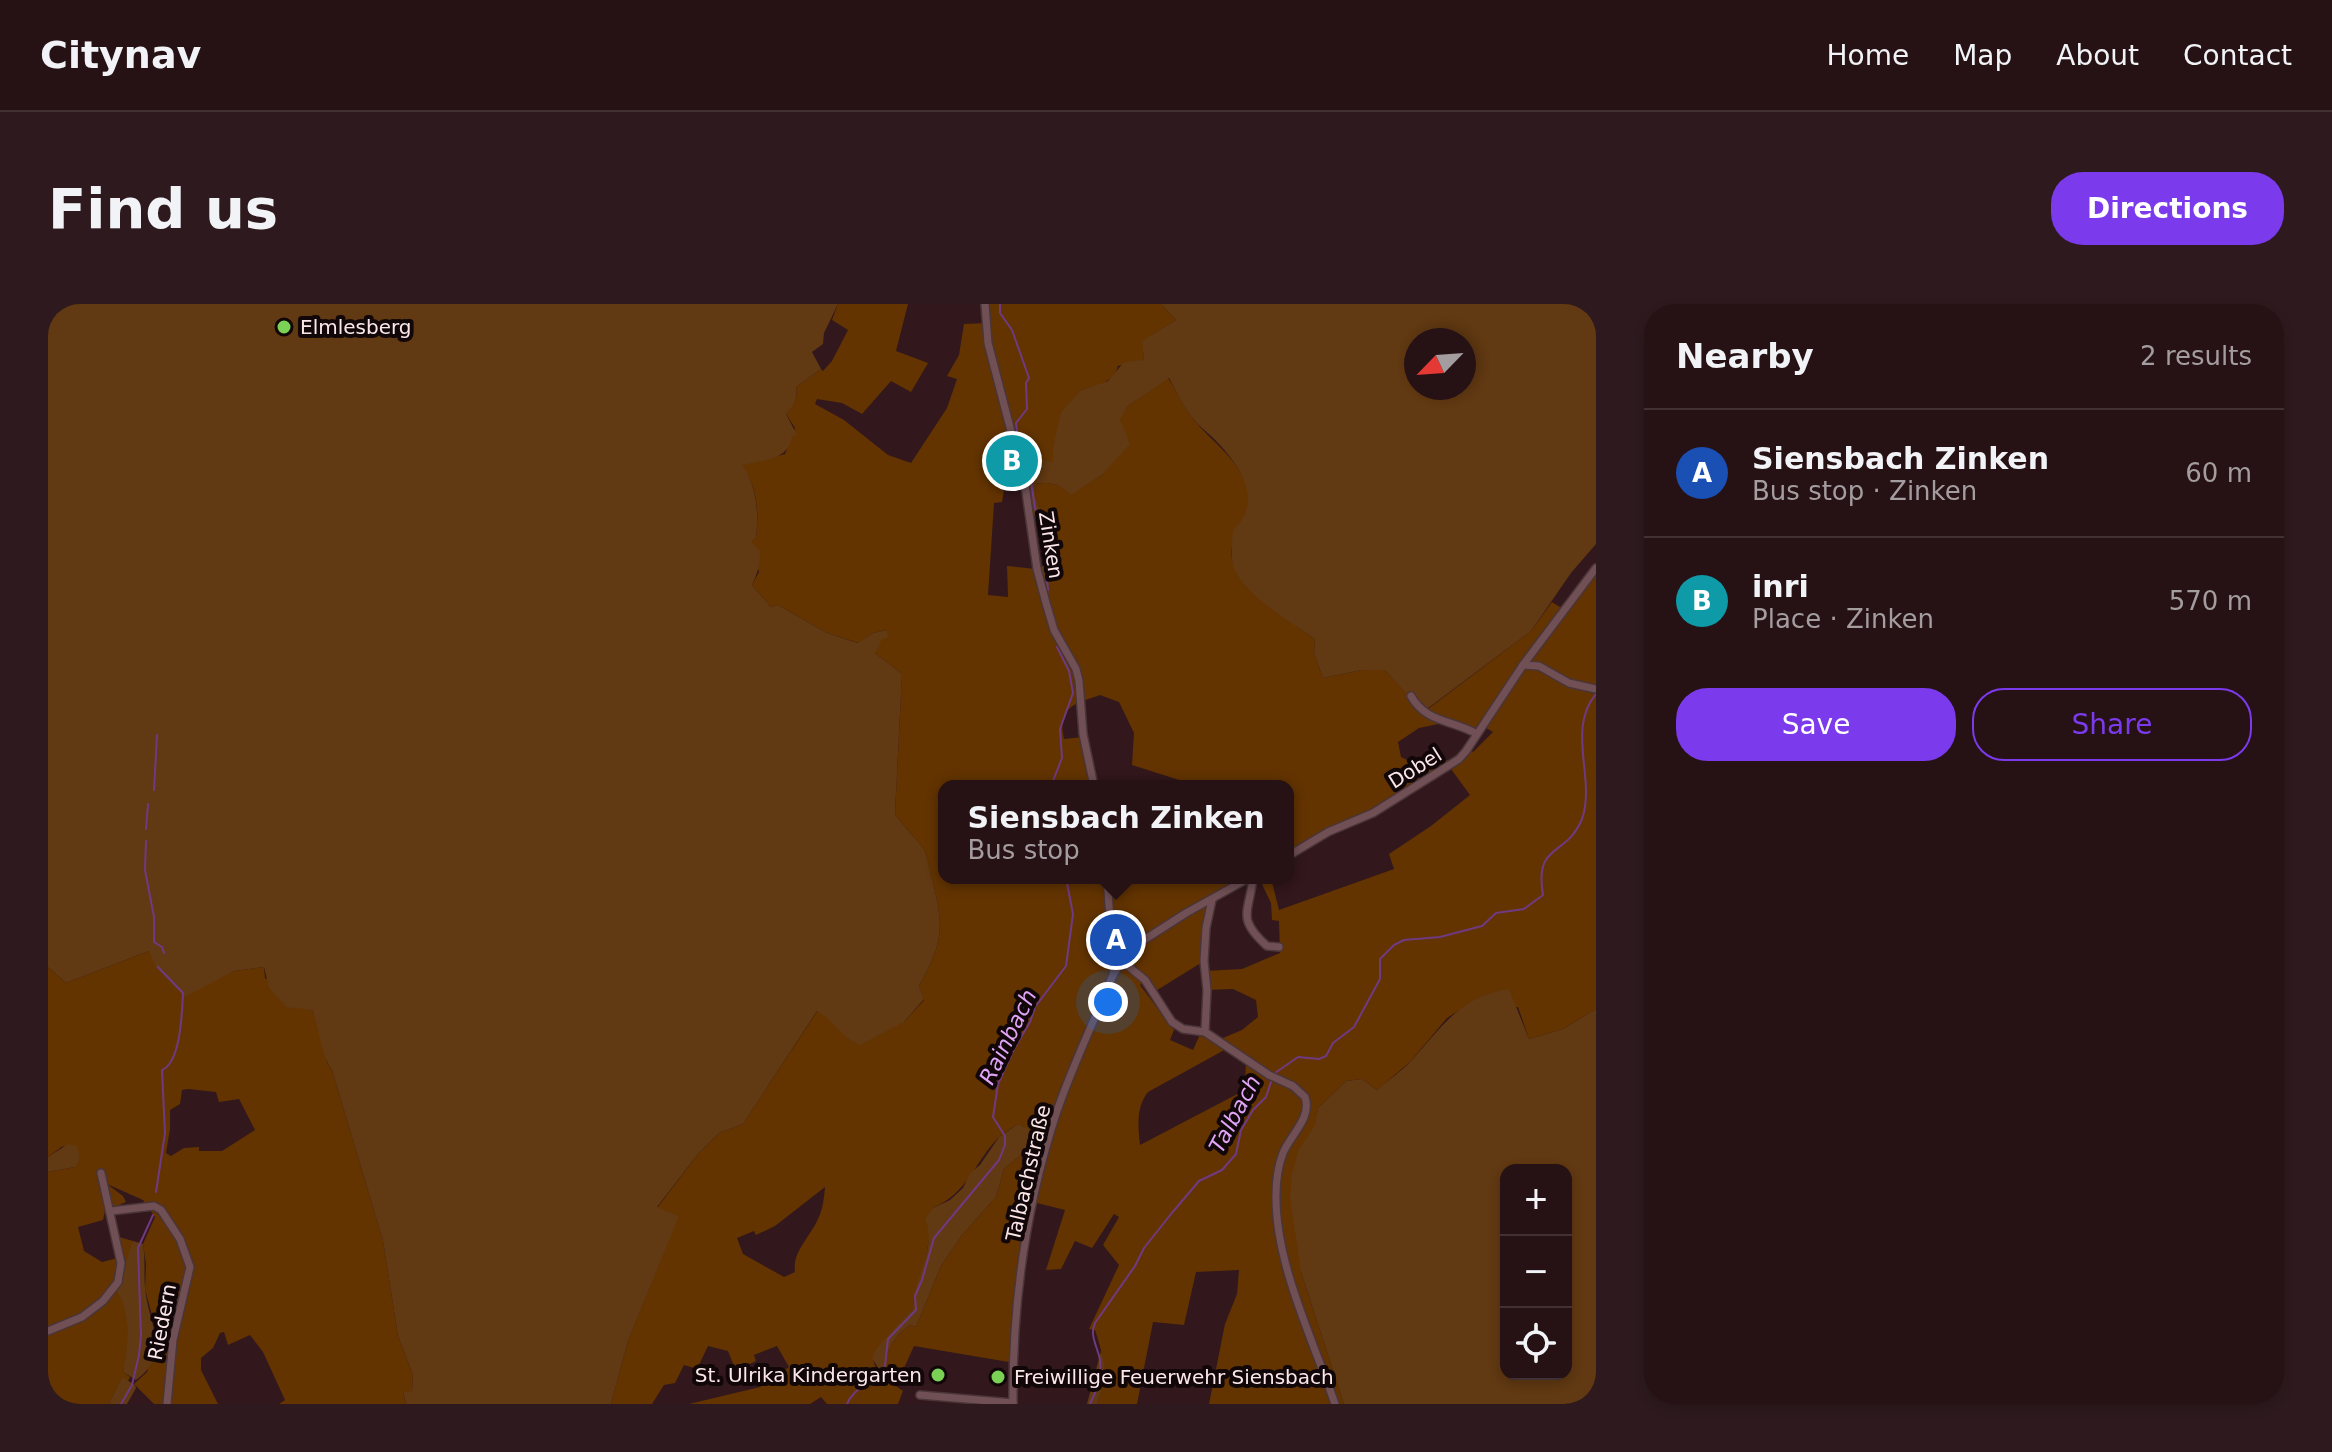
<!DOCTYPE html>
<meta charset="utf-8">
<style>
body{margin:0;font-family:"DejaVu Sans",sans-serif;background:#2e1a1e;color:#f1f3f6}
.controls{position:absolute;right:24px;bottom:24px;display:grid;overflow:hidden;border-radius:16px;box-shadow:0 4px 12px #0003}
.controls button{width:72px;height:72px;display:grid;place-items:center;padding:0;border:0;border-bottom:2px solid #423134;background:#261115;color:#f1f3f6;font:40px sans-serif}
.compass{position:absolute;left:1356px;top:24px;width:72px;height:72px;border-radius:50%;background:#261115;box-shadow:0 4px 12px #0003;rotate:245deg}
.you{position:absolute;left:1060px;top:698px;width:28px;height:28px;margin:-20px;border:6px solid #fff;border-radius:50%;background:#1a73e8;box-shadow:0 0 0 12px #1a73e833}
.badge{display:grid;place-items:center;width:52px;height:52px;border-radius:50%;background:#7c3aed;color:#fff;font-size:26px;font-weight:700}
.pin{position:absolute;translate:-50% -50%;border:4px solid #fff;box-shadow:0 2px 8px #0006}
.popup{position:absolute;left:890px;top:476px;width:356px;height:104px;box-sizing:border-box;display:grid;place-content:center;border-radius:16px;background:#261115;filter:drop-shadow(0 2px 6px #0005);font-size:26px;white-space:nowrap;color:#a49da0}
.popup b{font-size:30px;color:#f1f3f6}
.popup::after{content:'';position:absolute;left:50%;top:100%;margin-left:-16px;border:16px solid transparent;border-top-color:#261115}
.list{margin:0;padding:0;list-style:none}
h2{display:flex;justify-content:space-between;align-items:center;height:104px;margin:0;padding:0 32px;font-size:34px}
h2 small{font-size:26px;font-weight:400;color:#a49da0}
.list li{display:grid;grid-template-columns:52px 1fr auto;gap:24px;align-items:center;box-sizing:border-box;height:128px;padding:0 32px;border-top:2px solid #423134}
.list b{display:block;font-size:30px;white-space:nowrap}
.list p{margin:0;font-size:26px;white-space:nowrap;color:#a49da0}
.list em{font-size:26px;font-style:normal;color:#a49da0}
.actions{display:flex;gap:16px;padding:24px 32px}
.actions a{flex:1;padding:18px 0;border:2px solid #7c3aed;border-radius:32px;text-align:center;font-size:28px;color:#7c3aed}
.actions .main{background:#7c3aed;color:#fff}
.icon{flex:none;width:44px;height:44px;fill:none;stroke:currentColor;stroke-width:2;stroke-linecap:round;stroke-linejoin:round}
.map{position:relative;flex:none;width:1548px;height:1100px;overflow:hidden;border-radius:32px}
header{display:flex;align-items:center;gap:48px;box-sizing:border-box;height:112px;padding:0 40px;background:#261115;border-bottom:2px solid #423134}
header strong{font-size:38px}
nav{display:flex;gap:44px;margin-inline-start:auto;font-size:28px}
.intro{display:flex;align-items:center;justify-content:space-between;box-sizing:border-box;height:192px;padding:0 48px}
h1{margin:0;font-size:56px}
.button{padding:20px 36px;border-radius:32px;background:#7c3aed;color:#fff;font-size:28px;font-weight:700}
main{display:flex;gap:48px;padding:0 48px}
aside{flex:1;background:#261115;border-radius:32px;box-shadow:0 4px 12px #0003}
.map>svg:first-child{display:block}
.green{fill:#633400;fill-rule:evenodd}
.forest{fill:#613912;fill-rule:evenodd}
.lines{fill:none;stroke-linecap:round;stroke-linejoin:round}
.stream{stroke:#703a83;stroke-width:2}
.minor-casing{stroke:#4a3539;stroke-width:10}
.minor{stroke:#705055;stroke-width:7}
.poi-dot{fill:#7ad156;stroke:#120708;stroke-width:3}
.labels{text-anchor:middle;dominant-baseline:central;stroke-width:8;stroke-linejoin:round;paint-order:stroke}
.poi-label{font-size:20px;fill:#fbe7ea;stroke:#120708;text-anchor:start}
.street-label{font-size:20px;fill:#fbe7ea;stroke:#120708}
.water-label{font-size:22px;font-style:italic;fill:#e0a5f6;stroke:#120708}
</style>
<header>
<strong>Citynav</strong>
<nav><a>Home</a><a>Map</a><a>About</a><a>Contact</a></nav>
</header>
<div class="intro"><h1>Find us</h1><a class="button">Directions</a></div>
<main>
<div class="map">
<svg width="1548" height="1100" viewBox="0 0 1548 1100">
<rect width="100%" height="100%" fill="#32171c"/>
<g class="green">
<path d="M790,0H860L848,47L880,59L863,88L843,77L814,110L794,99L769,95L767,100L796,116L840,151L863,159L899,104L909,75L899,72L911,51L916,20L939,19L937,0H1113L1128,16L1095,37L1096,56L1070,62C1066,79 1049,81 1033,86L1005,143L1006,160L986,151L975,173L956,186L954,198L946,199L940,291L960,293L959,262L989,265L1001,292L1000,278L1007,261L1010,243L988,195L987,180C1003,177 1011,180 1023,190L1055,170L1071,115L1080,102L1120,74C1129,87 1136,104 1146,116C1163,137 1187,152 1197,178C1208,208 1189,217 1184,242C1176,279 1242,317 1267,335L1266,350L1275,374L1314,366H1337L1376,408L1483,327L1504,298L1520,308L1548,270V705L1515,725L1481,735L1470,703L1410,707L1399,714L1362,758L1329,786L1314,775L1298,777L1270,804L1253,968L1296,1100H1161L1177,1020L1189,990L1191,966L1148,968L1136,1021L1105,1018L1089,1100H1049C1060,1072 1056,1053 1047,1026L1041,1025L1071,961L1055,941L1071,913L1066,910L1044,944L1027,937L1013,965L998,966L1017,906L985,898L997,850L981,839L988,829L970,820C963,825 955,829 949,835C925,861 920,888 885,904C883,927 879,951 873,974C870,985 865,992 865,1004C856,1014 848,1025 839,1034C826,1048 819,1058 835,1071C838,1050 843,1034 862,1021L868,1023L893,962L914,931L948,893L956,865L974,850L972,916L979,917L972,953L961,1058L866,1042L848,1082L855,1087L850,1100H779L773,1093L762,1100H641L712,1083L741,1063L729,1042L706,1051L708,1057L688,1067L680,1047L660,1042L649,1065L636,1061L627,1079L616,1081L604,1100H563L580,1037L630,912L609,904L650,850L671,829L695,820L770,706L779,713L856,718L876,696L871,682C896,637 896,623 884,574C881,565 880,552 875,544C866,532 855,522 847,510L854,370L827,349L830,339L839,326L825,329L811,339L779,329L730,301L723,303L704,281L711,268L702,238L708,234C711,209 710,182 693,161L737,150L747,124L738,110C746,101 750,95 748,83L773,65L775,67L784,57L800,26L784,16ZM1052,391L1071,398L1086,429L1084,461L1150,482H1240V554C1294,523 1352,501 1403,465L1422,491L1383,522L1341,550L1346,565L1231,606L1224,578L1232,574H1211L1223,599L1224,616L1231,617L1232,649L1194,665L1157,667L1159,686L1185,685L1208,696L1210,713L1194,726L1170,736L1153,728L1145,746L1122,736L1126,726L1092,681L1097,677L1106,688L1156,657L1164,596L1201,574H896V482H1046L1035,433L1016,435C1009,403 1026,400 1052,391ZM1400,418L1431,429L1435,422L1445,428L1425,448L1420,444L1410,455L1367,460L1353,453L1350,438L1371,424ZM1180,744L1198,755L1197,786L1092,841C1090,823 1088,803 1100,788ZM777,883C776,894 775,905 770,915C762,933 744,948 747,968L736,973L695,950L689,934L706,927L708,931L727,922Z"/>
<path d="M101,647L177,671L186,667L216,663L217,674L264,706L271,723L279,758L284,766L335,937L350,1032L365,1071L364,1087L355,1089L358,1100H231L237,1096L215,1048L202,1031L180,1041L176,1028L172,1029L165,1044L153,1054V1066L170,1100H106L86,1080L99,1068L109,1030L97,985L98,960L95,940L107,913L95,896L59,880L75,892L78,898L57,907L55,916L30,923L36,947L54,958L74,953L71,933L85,937L84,945L75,964L81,1042L75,1068L82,1073L80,1077L74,1074L61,1100H0V868L27,863L15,842L0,853V663L18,679ZM140,785L168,788L171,798L191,795L207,826L174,847H151V843L136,844L123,852L118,849L122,825V806L132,800L134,786Z"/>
</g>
<g class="forest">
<path d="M0,0H790L776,29L775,40L764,48L773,65L748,83C750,95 746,102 738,110L749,131L744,133C740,157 714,156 694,161C709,182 711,209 708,234L703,238L712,246C712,260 710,269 704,281L723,303L730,301L779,329L810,339L825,329L839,326L840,334L834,335L827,349L854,370L847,510C855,522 866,532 875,544C880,551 881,565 884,574C896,623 896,637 871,682L876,695L856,718L812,741C790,731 787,717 769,707L695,820L671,829L650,850L609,903L631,912L580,1037L563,1100H358L355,1088L364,1087L365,1071L350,1032L335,937L284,766C272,749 272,725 264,706L238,703L221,684L216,663L186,667L137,693L108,664L101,647L18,679L0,663Z"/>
<path d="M1113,0H1548V240L1523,269L1483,327L1375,408L1337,366H1314L1275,374L1266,350L1267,335C1243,318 1197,292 1186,264C1182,252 1184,238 1185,226C1215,199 1194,164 1170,139C1163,131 1154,125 1147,117C1136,105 1129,88 1121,74L1080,102L1072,115L1082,140L1055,170L1023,191C1011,180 1003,177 987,180L988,195L1010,243L1007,261L1002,269L1001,292L998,299L989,265L1001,259L1002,250L985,208H982L970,154L986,151L1005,159V143L1013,108L1033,86L1060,77L1076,58L1096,56L1094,37L1128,16ZM1368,36H1416V84H1368Z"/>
<path d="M1461,685L1481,735L1515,725L1548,705V1100H1296L1253,968L1242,894L1244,870L1250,847L1267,821L1270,804L1298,777L1314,775L1329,786C1340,776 1353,768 1363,757C1394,723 1412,692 1461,685ZM1458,866H1518V1070H1458Z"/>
<path d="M970,820L988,828L974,850L956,865L948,893L914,931L893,962L868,1023L862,1021C843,1034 838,1050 835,1072L824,1054L828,1045L865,1004C865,974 890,944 877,915L885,904L902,896L915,884L922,869L932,861L951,833Z"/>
<path d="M20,840L29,842C31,849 33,856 27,863L0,868V853Z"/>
<path d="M85,937L95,940C98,957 95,974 98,991C103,1026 123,1050 88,1076L75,1068C80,1043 84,1008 68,986Z"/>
<path d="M1053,1047C1060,1066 1056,1082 1049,1100H1039Z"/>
<polygon points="74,1073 87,1081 88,1084 79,1100 61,1100"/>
</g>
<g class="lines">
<g class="stream">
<polyline points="952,0 952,9 964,26 981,74 978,79 979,105 968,119 970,143 982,171 987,204 1004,243 1004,260 998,268 1000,286"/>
<polyline points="1003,482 1014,454 1012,425 1025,389 1021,367 1009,343"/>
<polyline points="106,486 109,431"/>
<polyline points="98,525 100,500"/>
<polyline points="98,537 97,566 106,613 106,638 114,643 116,649"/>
<path d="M1227,769L1250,753L1271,755L1278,752L1285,739L1306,723L1332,675V655L1346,641L1356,636L1392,633L1434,622L1448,609L1476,605L1495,591C1486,538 1518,554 1534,515C1548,474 1518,426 1548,390"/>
<path d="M108,888L117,829L114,766C133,758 134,708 135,689L110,663"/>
<polyline points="837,1062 840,1035 868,1006 867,992 874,976 886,934 951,856 957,841 957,832 945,813 950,780 966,745 982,718 987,703 1018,662 1025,610 1018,574"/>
<polyline points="73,1100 84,1081 91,1051 93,1031 90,944 105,911"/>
<path d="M799,1100C805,1085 820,1081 831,1069"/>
<path d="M1042,1100C1049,1086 1054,1072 1052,1056C1050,1044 1041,1031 1047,1019L1087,962L1096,944L1123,910L1151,877L1174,866L1188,850L1193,826L1205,806L1218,793L1224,775"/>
</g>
<g class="minor-casing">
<g id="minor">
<polyline points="937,0 940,39 977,181 989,265 998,299 1006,326 1028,365 1031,377 1035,430 1046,482"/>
<polyline points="1475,361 1491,362 1521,379 1548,385"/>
<path d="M1363,392C1378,419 1405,416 1429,430"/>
<polyline points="1240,552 1280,528 1325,509 1411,455 1418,447 1475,361 1548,264"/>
<polyline points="1059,574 1066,669"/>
<path d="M1205,574C1201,609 1188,614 1219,642L1231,643"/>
<polyline points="1063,638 1076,633 1084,637 1085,643"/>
<path d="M1075,658L1097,676L1124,718L1135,725L1157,728L1221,771L1245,782L1257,793C1264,814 1243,830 1235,849C1230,862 1228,877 1228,891C1227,959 1265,1036 1287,1100"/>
<polyline points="1157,728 1159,686 1156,657 1158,624 1164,596"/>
<polyline points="63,907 106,902 113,906 132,935 142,963 125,1036 119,1100"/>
<polyline points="0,1027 34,1013 55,997 70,978 73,959 53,869"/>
<polyline points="872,1091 965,1099"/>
<path d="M965,1100C964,1003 978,902 1008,810C1022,768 1042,726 1059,685L1066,669L1085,643L1138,609L1201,574"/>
</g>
</g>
<use href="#minor" class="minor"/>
</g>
<g class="poi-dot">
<circle cx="236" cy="23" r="8"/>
<circle cx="890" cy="1071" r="8"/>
<circle cx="950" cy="1073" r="8"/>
</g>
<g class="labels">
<g class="poi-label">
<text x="252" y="23">Elmlesberg</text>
<text x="874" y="1071" text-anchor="end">St. Ulrika Kindergarten</text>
<text x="966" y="1073">Freiwillige Feuerwehr Siensbach</text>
</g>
<g class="street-label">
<text transform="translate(1003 241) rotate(81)">Zinken</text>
<text transform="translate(1367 464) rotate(-32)">Dobel</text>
<text transform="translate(980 869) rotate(-77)">Talbachstraße</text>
<text transform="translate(114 1018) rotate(-79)">Riedern</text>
</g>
<g class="water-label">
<text transform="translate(960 733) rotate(-64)">Rainbach</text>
<text transform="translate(1187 810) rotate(-62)">Talbach</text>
</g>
</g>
</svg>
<div class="controls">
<button>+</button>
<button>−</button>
<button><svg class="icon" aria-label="locate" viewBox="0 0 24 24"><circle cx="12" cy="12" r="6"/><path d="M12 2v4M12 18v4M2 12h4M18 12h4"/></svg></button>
</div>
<svg class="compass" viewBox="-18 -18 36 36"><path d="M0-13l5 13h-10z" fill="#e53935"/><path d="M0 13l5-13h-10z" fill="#a49da0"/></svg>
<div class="you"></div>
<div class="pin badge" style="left:1068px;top:636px;background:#1a4fb4">A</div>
<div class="popup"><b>Siensbach Zinken</b>Bus stop</div>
<div class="pin badge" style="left:964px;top:157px;background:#0f9aa8">B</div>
</div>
<aside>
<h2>Nearby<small>2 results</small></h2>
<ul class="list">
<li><span class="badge" style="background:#1a4fb4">A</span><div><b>Siensbach Zinken</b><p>Bus stop · Zinken</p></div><em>60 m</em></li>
<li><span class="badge" style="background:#0f9aa8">B</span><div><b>inri</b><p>Place · Zinken</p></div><em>570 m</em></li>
</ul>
<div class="actions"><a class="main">Save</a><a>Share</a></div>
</aside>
</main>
